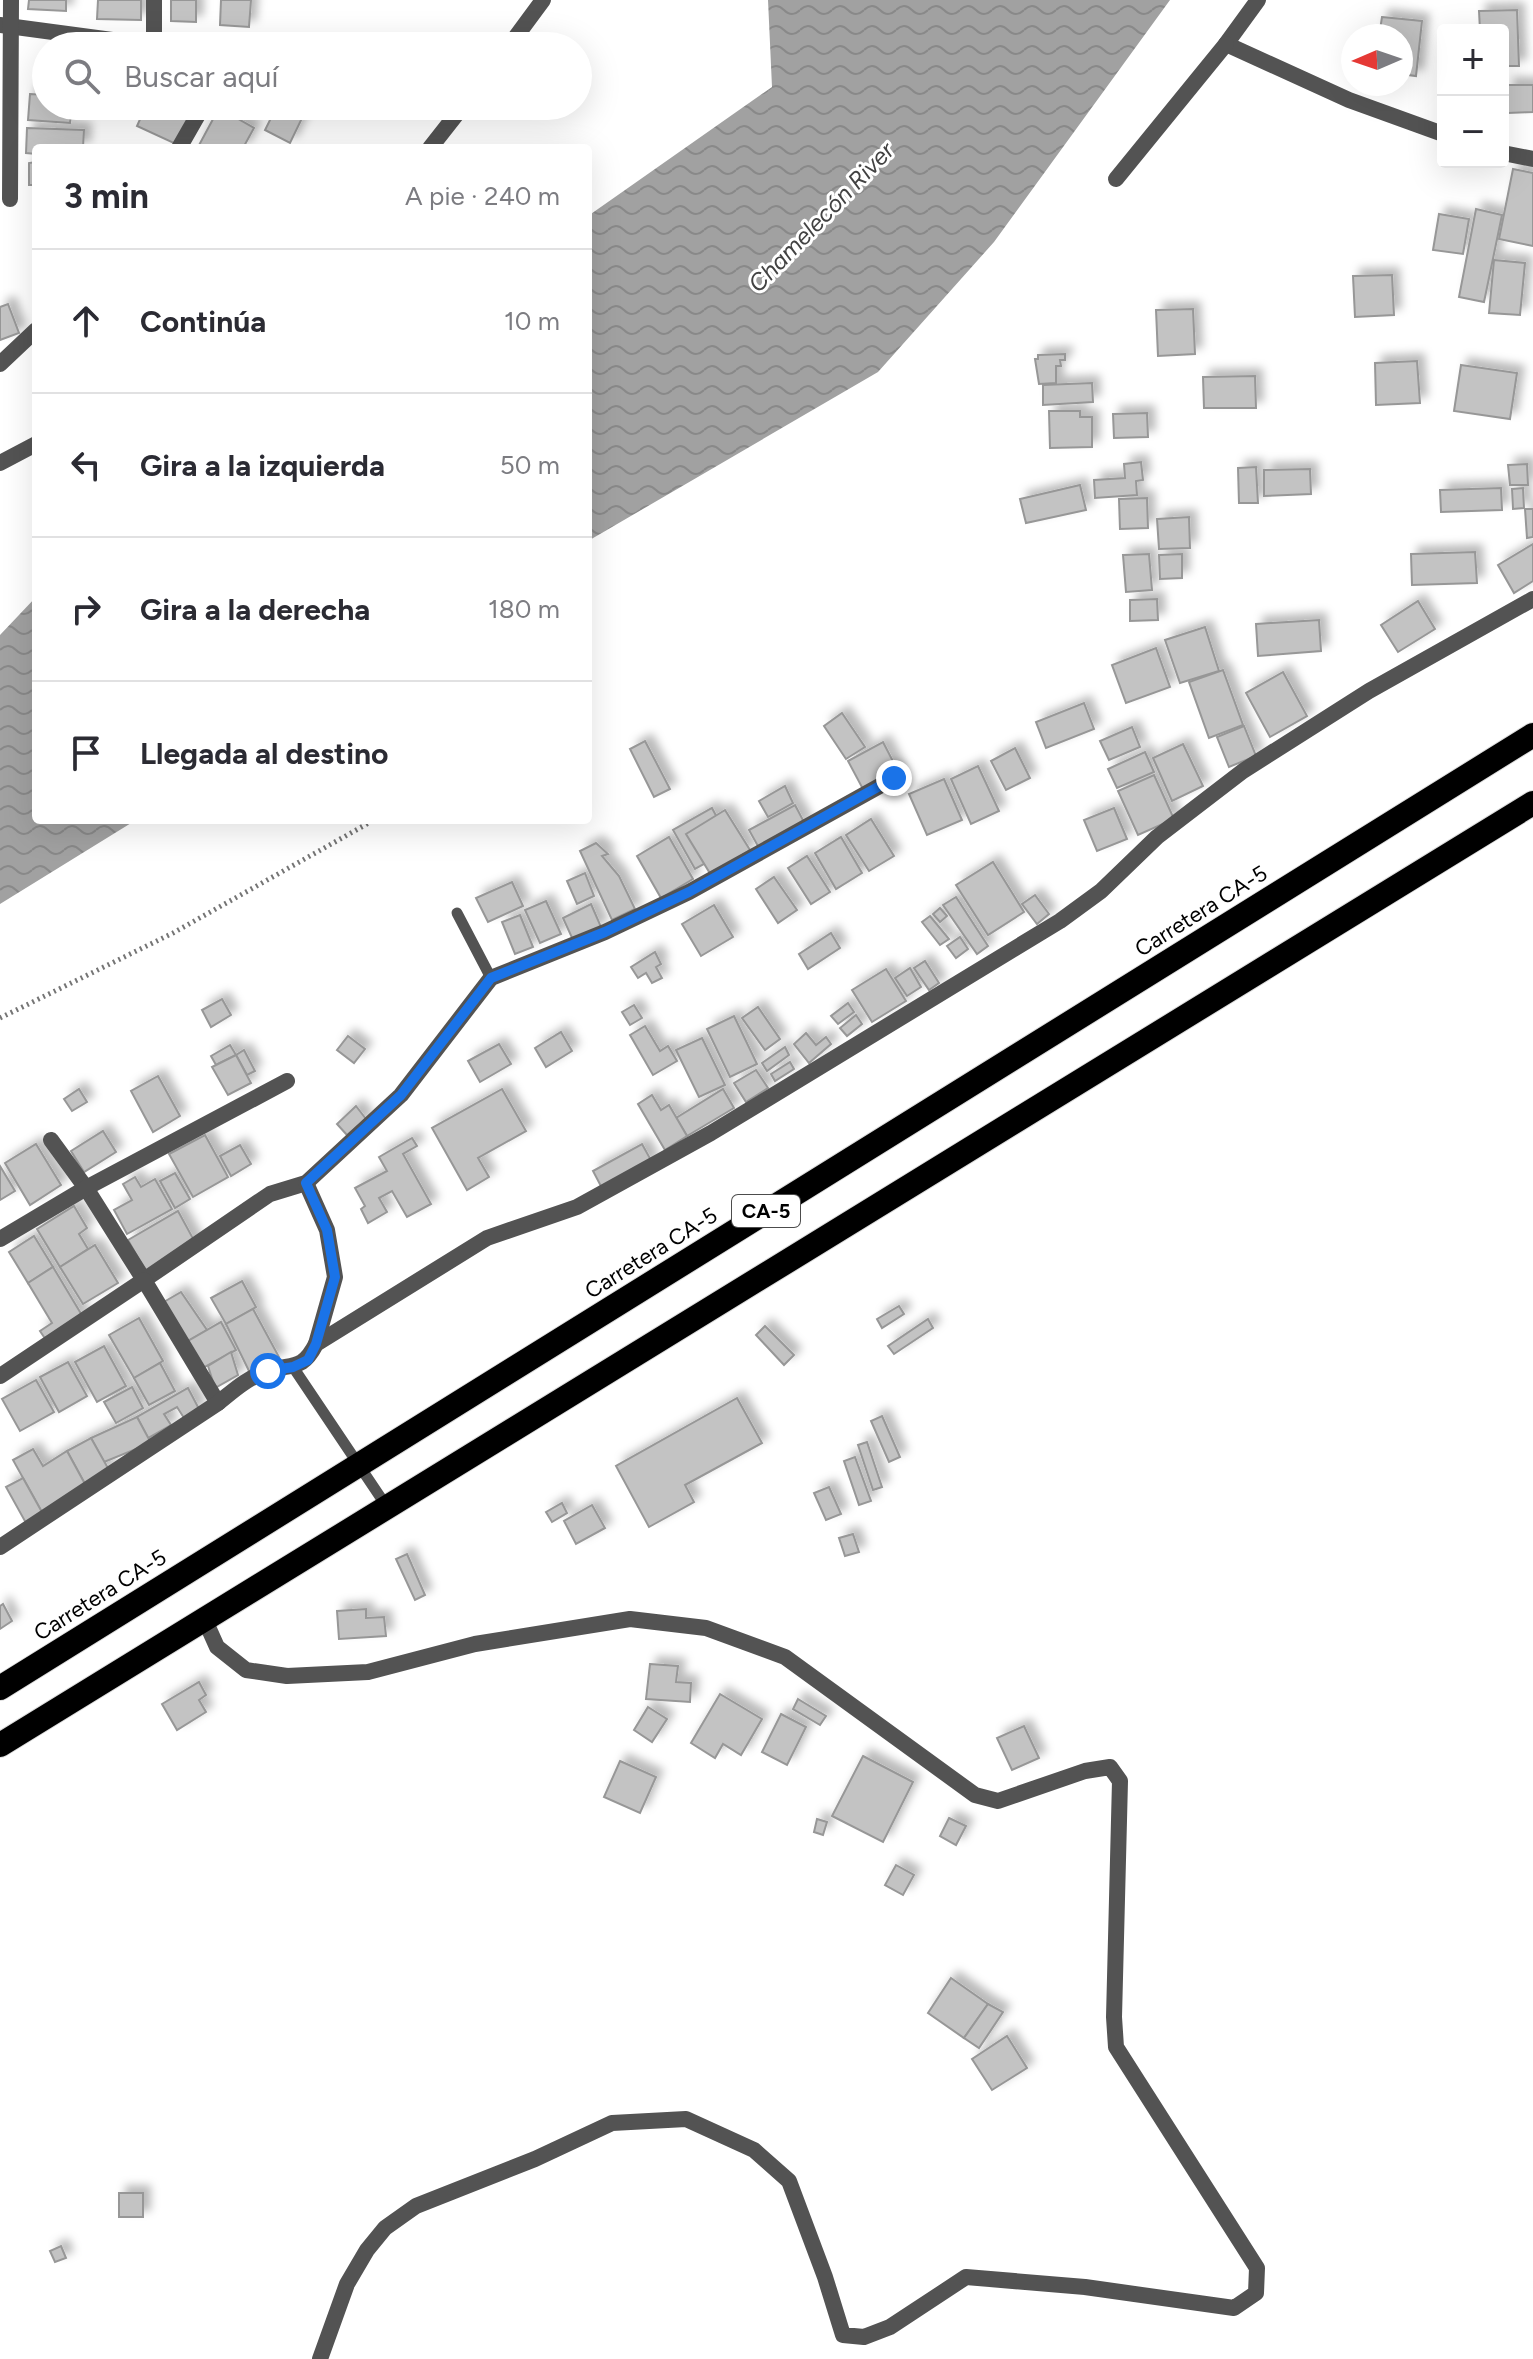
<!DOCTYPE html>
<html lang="es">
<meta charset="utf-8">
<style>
body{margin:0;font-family:Figtree,sans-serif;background:#f2f2f3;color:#2b2b33}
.controls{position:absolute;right:24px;top:24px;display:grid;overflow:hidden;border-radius:8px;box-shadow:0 8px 32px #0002}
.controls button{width:72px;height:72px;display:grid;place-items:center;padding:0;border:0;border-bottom:2px solid #e1e1e2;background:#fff;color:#2b2b33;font:40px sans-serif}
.compass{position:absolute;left:1341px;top:24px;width:72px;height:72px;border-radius:50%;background:#fff;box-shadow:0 8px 32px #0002;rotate:268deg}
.stop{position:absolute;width:24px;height:24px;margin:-18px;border:6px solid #1a73e8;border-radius:50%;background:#fff}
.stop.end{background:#1a73e8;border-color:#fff;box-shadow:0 2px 8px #0008}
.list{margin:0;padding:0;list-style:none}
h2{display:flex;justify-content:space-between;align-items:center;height:104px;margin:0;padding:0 32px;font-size:34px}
h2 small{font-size:26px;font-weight:400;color:#7c7c81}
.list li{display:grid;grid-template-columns:52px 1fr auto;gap:24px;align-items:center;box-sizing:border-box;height:144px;padding:0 32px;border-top:2px solid #e1e1e2}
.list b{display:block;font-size:30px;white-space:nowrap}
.list em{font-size:26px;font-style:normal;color:#7c7c81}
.icon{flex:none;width:44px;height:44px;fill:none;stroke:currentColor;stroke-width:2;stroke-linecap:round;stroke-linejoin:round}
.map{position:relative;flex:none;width:1533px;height:2359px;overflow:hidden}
.search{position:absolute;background:#fff;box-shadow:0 8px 32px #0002;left:32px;top:32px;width:560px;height:88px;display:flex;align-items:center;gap:20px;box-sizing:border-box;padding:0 28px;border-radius:44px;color:#7c7c81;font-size:30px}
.panel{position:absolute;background:#fff;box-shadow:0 8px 32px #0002;left:32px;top:144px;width:560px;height:680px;border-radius:8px}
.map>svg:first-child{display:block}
.water{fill:url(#water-waves)}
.building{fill:#c3c3c3;stroke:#979797;stroke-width:2;filter:url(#shadow)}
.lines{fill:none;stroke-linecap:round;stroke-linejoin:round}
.highway-casing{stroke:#dbdbdb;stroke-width:26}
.path{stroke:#757575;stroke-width:5;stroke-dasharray:2 4;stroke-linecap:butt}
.lane{stroke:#535353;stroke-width:11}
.street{stroke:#535353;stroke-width:16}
.highway{stroke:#000;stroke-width:24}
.route{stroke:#1a73e8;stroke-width:10}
.labels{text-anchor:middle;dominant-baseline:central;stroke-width:6;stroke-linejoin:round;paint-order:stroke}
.shield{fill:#fff;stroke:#4c4c4c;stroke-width:2}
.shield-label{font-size:20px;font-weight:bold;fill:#000}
.street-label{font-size:22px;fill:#000;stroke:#fff}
.water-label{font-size:24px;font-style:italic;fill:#424242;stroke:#fff}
</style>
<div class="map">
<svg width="1533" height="2359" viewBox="0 0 1533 2359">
<defs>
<pattern id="water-waves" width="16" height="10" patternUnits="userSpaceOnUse" patternTransform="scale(2)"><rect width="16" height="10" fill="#a1a1a1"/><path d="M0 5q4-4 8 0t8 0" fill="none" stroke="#898989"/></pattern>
<filter id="shadow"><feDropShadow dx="7" dy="-7" stdDeviation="4" flood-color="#0004"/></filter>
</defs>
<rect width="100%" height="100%" fill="#fff"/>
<g class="water">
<polygon points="768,0 1170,0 994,242 878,372 588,541 588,216 772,87"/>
<polygon points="36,597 36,820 136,820 0,904 0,635"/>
</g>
<g class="building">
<polygon points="29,0 66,0 66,11 28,9"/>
<polygon points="98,0 141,0 141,20 97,19"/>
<polygon points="171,0 196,0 196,22 171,21"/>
<polygon points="221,0 251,0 249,27 220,25"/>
<polygon points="1517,10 1519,66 1503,66 1503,30 1480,30 1479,11"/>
<polygon points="1382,17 1422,21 1416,76 1401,74 1401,36 1379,36"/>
<polygon points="1507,85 1533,85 1533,112 1508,113"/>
<polygon points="30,94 46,95 46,106 72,106 70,123 28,120"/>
<polygon points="146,106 194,106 178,145 137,126"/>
<polygon points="277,106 287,106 304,114 290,143 265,130"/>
<polygon points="219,108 254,128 243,148 198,147"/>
<polygon points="27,128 84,130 83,148 36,148 36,154 26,153"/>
<polygon points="36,162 36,185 29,185 29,163"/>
<polygon points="1513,169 1533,173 1533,246 1499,239"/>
<polygon points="1476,209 1502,215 1484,302 1459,297"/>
<polygon points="1439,214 1469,219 1463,254 1433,250"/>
<polygon points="1494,260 1525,263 1520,315 1489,313"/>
<polygon points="1392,275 1394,315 1355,317 1353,276"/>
<polygon points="8,304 19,333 0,340 0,307"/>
<polygon points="1193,309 1195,354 1158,356 1156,310"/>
<polygon points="1065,354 1065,360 1060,360 1061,366 1056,366 1056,383 1039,384 1035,359 1038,359 1038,355"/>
<polygon points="1417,361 1420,403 1376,405 1375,363"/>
<polygon points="1461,365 1517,373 1510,419 1454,411"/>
<polygon points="1255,376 1256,408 1204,408 1203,377"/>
<polygon points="1092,383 1093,402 1043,405 1043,385"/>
<polygon points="1049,411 1080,411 1080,417 1092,417 1092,447 1050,448"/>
<polygon points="1147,413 1148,437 1114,438 1113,414"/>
<polygon points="1141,462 1143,480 1136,481 1137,495 1095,498 1094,480 1125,478 1124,464"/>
<polygon points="1527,464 1528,485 1510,485 1508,465"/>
<polygon points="1256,467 1258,503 1239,503 1238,468"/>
<polygon points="1310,469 1311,494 1264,496 1264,470"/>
<polygon points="1080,485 1086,510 1026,523 1020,499"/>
<polygon points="1501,488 1502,510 1441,512 1440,490"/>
<polygon points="1523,488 1524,508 1513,509 1512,489"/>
<polygon points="1147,498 1148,528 1120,529 1119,499"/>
<polygon points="1525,509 1533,509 1533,537 1527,538"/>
<polygon points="1189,517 1190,548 1159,549 1157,519"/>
<polygon points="1533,544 1533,581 1514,593 1498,565"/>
<polygon points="1475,552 1477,583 1412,585 1411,554"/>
<polygon points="1149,554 1152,590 1126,592 1123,555"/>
<polygon points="1182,554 1182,578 1160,579 1159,555"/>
<polygon points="1157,599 1158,620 1130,621 1130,600"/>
<polygon points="1418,601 1435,629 1398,652 1381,625"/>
<polygon points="1319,620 1321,651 1258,656 1256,624"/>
<polygon points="1205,627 1219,671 1180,683 1165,640"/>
<polygon points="1156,648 1170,687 1126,703 1112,665"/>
<polygon points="1223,670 1243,725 1209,738 1189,682"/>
<polygon points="1283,672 1307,716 1270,737 1246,693"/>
<polygon points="1084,703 1094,729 1046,748 1036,722"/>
<polygon points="842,713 865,747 846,759 824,726"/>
<polygon points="1244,726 1256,756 1229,767 1217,737"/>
<polygon points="1132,727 1140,747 1109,760 1100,741"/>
<polygon points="645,741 670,789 654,797 630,749"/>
<polygon points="883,742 899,773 864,791 848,761"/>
<polygon points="1183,744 1203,786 1172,801 1153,758"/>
<polygon points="1015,748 1030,778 1006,790 991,761"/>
<polygon points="1145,752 1154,772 1117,788 1108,769"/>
<polygon points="978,766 999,811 971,824 951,779"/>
<polygon points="1154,775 1174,819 1138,835 1118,791"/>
<polygon points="944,779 962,820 927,835 909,794"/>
<polygon points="785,786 793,803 768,817 759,801"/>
<polygon points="795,805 805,824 759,848 749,830"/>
<polygon points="712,808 733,848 695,869 673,830"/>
<polygon points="1114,808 1127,839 1097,851 1084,820"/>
<polygon points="725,810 750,850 711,875 686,834"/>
<polygon points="871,819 894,856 869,871 846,835"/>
<polygon points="669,837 693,879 661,898 637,856"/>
<polygon points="841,837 862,873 836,889 815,853"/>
<polygon points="596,843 608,854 602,856 619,876 635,909 612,920 580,851"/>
<polygon points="807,856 830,892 811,904 788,868"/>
<polygon points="993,862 1024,912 988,935 956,885"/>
<polygon points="585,873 594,896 577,904 567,881"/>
<polygon points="774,877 797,910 778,923 756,889"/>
<polygon points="512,882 523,906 488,922 476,898"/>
<polygon points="1035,895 1049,914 1037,924 1022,904"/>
<polygon points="956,897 988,946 977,954 943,905"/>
<polygon points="546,901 561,934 540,943 525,910"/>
<polygon points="591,904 601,927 573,940 563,918"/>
<polygon points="714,905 733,937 701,956 682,924"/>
<polygon points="940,908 947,916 940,922 933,914"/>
<polygon points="520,915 533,947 515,954 502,922"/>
<polygon points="930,916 949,939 940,945 922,922"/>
<polygon points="831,933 840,948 808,969 799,954"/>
<polygon points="960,937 968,949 956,958 947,946"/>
<polygon points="655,952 661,964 656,967 662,978 652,983 646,973 638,978 631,967"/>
<polygon points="925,961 939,983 929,990 914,968"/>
<polygon points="910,968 921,987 907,996 895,978"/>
<polygon points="886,969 906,1001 872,1022 852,990"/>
<polygon points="222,999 231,1015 211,1027 202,1010"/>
<polygon points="848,1003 854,1012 838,1024 831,1016"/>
<polygon points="634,1005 642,1018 630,1025 622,1012"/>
<polygon points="758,1007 780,1039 765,1050 742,1018"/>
<polygon points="856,1015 862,1024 847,1036 840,1028"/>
<polygon points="734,1016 757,1064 730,1077 707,1029"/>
<polygon points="645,1026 660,1051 668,1046 677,1061 653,1075 630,1035"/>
<polygon points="561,1032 572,1051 546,1067 535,1048"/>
<polygon points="806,1033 816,1045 826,1037 831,1044 809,1063 794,1044"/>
<polygon points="348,1036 365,1049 354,1063 337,1050"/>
<polygon points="702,1038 725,1085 699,1097 676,1050"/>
<polygon points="499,1044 511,1064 480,1082 468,1061"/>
<polygon points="230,1045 236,1055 216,1065 211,1056"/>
<polygon points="785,1047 789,1055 767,1071 762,1063"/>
<polygon points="244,1050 255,1071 247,1075 236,1055"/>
<polygon points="236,1055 251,1083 228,1095 212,1067"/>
<polygon points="790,1062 794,1069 775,1081 771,1074"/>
<polygon points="756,1070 768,1088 746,1102 734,1083"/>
<polygon points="158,1076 180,1116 153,1132 131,1091"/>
<polygon points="79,1089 87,1102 72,1111 64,1099"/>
<polygon points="502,1089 526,1131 478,1158 489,1177 467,1190 432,1128"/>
<polygon points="723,1089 734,1108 687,1136 676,1118"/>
<polygon points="652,1095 661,1110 669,1105 687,1136 665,1150 638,1104"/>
<polygon points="356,1106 366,1119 347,1135 337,1124"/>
<polygon points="103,1131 116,1152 84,1172 71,1151"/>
<polygon points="205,1135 228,1177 193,1197 169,1154"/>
<polygon points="412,1138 417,1146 403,1154 431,1204 407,1217 392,1191 379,1198 387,1212 368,1223 361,1209 365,1206 355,1188 387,1171 379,1157"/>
<polygon points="36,1144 61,1185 30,1205 5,1163"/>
<polygon points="642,1144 652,1162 603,1190 593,1171"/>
<polygon points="240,1145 251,1164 231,1176 220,1156"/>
<polygon points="0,1166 15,1191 0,1200"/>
<polygon points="175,1173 190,1199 175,1208 160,1181"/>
<polygon points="135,1177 141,1187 155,1179 172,1209 127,1234 114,1210 132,1200 123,1184"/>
<polygon points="74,1206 87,1228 79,1234 88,1249 60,1267 37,1229"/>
<polygon points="178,1211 196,1244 146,1272 128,1240"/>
<polygon points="34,1236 53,1267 28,1283 9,1252"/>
<polygon points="95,1245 118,1283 83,1304 60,1267"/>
<polygon points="53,1267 83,1317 46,1340 40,1331 52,1323 28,1283"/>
<polygon points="242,1281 256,1307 226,1324 211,1298"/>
<polygon points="181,1292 207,1330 188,1341 162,1303"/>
<polygon points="899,1306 904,1314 882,1328 877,1319"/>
<polygon points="253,1309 279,1357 250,1373 226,1324"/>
<polygon points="139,1318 163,1361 134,1378 109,1335"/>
<polygon points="928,1319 933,1328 894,1354 888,1346"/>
<polygon points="221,1322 236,1350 203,1368 188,1341"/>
<polygon points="765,1326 794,1355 784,1365 756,1335"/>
<polygon points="104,1346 126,1386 97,1402 75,1362"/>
<polygon points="231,1352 238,1375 215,1388 208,1366"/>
<polygon points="68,1362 87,1396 59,1412 40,1377"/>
<polygon points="160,1363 175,1391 149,1405 134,1378"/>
<polygon points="36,1380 54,1412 20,1431 2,1399"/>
<polygon points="132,1387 143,1408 116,1423 104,1402"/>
<polygon points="188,1388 199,1409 184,1418 177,1407 164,1414 171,1425 148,1438 137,1417"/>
<polygon points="737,1398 762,1443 685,1485 694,1502 649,1527 616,1466"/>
<polygon points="882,1416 900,1457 889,1462 871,1421"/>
<polygon points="137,1417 151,1443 104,1462 91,1438"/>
<polygon points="91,1438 109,1470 85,1484 67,1451"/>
<polygon points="867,1442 882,1487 873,1490 858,1445"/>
<polygon points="33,1449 43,1466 67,1451 85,1484 43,1514 13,1460"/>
<polygon points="855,1457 871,1501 859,1505 844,1461"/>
<polygon points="23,1478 43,1514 26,1523 6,1487"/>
<polygon points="829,1487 841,1514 826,1520 814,1493"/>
<polygon points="562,1503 567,1513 552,1522 546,1512"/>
<polygon points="592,1505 605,1528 576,1544 564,1521"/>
<polygon points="853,1534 859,1552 845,1556 839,1538"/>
<polygon points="407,1554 425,1595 415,1600 396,1559"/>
<polygon points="3,1604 12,1621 0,1629 0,1606"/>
<polygon points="366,1609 366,1618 384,1617 386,1636 339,1639 337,1611"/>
<polygon points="650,1664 678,1666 676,1682 691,1683 690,1702 646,1699"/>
<polygon points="199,1682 206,1695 199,1700 206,1712 177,1730 162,1704"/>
<polygon points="720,1694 762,1719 741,1755 723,1744 715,1758 691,1743"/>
<polygon points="798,1699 826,1716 820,1725 793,1709"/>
<polygon points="648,1707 667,1719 652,1742 634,1730"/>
<polygon points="781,1714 806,1727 787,1765 762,1752"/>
<polygon points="1024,1726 1039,1758 1012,1770 997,1738"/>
<polygon points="863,1756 913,1782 883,1842 832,1816"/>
<polygon points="620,1761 656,1777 640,1813 604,1797"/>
<polygon points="949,1818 966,1826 956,1845 940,1836"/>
<polygon points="817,1819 827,1822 823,1835 814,1832"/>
<polygon points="896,1865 914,1875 903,1895 885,1885"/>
<polygon points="951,1978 988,2004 964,2038 928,2013"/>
<polygon points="988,2004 1003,2012 979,2048 964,2038"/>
<polygon points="1007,2036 1027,2068 992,2090 972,2059"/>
<rect x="119" y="2193" width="24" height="24"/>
<polygon points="61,2246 66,2258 55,2262 50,2251"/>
</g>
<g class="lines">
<g class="highway-casing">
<g id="highway">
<polyline points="0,1688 1533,735"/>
<polyline points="0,1745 1533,803"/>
</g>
</g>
<polyline class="path" points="0,1018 173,933 374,820"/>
<g class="lane">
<polyline points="457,913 491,978"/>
<polyline points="293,1367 387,1507"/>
</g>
<g class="street">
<polyline points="154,0 154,46"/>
<polyline points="1258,0 1226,44 1349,100 1443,134"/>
<polyline points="0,25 157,46"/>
<polyline points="509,46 543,0"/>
<polyline points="179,148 203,106"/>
<polyline points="430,148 463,106"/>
<polyline points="1503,153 1533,159"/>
<polyline points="1116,179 1226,44"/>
<polyline points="10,199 11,0"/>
<polyline points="0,364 36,330"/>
<polyline points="0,463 36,444"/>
<polyline points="51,1140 86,1188 144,1280 270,1194 306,1183 401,1095 491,978 605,932 689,892 894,778"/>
<polyline points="306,1183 327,1230 335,1277 316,1344"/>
<polyline points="0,1239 86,1188 287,1081"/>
<polyline points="0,1376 144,1280 218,1403"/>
<path d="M0,1547L218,1403C233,1391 248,1377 268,1371C293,1363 302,1371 316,1344L487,1238L577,1207L711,1133L1060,921L1101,891L1157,837L1243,771L1369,691L1533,599"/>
<polyline points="204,1618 217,1647 246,1670 287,1676 368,1672 475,1644 630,1619 706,1628 785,1657 975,1795 998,1801 1085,1771 1110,1767 1120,1781 1114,2017 1116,2047 1257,2268 1256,2293 1234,2308 1085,2287 966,2277 890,2327 864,2337 843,2335 825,2277 789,2181 754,2150 686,2119 612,2123 535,2159 416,2206 385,2228 367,2250 347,2284 320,2359"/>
</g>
<use href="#highway" class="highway"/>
</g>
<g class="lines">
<polyline class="route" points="268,1371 293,1367 308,1360 316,1344 335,1277 327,1230 306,1183 401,1095 491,978 605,932 689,892 894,778"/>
</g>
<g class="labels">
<rect class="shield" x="732" y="1195" width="68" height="32" rx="6"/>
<g class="shield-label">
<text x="766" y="1211">CA-5</text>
</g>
<g class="street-label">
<text transform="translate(1201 911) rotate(-32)">Carretera CA-5</text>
<text transform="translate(651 1253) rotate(-32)">Carretera CA-5</text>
<text transform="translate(100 1595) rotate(-32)">Carretera CA-5</text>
</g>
<g class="water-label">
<text transform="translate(821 217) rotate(-46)">Chamelecón River</text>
</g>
</g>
</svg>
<div class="controls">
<button>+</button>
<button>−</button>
</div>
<svg class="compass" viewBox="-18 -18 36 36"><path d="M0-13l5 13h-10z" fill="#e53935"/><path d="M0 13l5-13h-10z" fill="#7c7c81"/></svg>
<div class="stop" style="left:268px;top:1371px"></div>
<div class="stop end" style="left:894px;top:778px"></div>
<div class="search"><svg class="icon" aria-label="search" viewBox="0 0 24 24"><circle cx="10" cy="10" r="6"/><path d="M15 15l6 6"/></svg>Buscar aquí</div>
<section class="panel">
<h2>3 min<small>A pie · 240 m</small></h2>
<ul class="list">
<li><svg class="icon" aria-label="ahead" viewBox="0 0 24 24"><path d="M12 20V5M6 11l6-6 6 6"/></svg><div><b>Continúa</b></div><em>10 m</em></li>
<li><svg class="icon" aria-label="left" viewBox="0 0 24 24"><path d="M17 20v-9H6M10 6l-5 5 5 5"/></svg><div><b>Gira a la izquierda</b></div><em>50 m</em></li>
<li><svg class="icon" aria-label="right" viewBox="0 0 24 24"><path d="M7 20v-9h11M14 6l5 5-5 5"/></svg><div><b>Gira a la derecha</b></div><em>180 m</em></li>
<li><svg class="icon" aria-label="arrive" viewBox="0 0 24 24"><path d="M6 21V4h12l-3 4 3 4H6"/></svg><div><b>Llegada al destino</b></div></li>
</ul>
</section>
</div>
